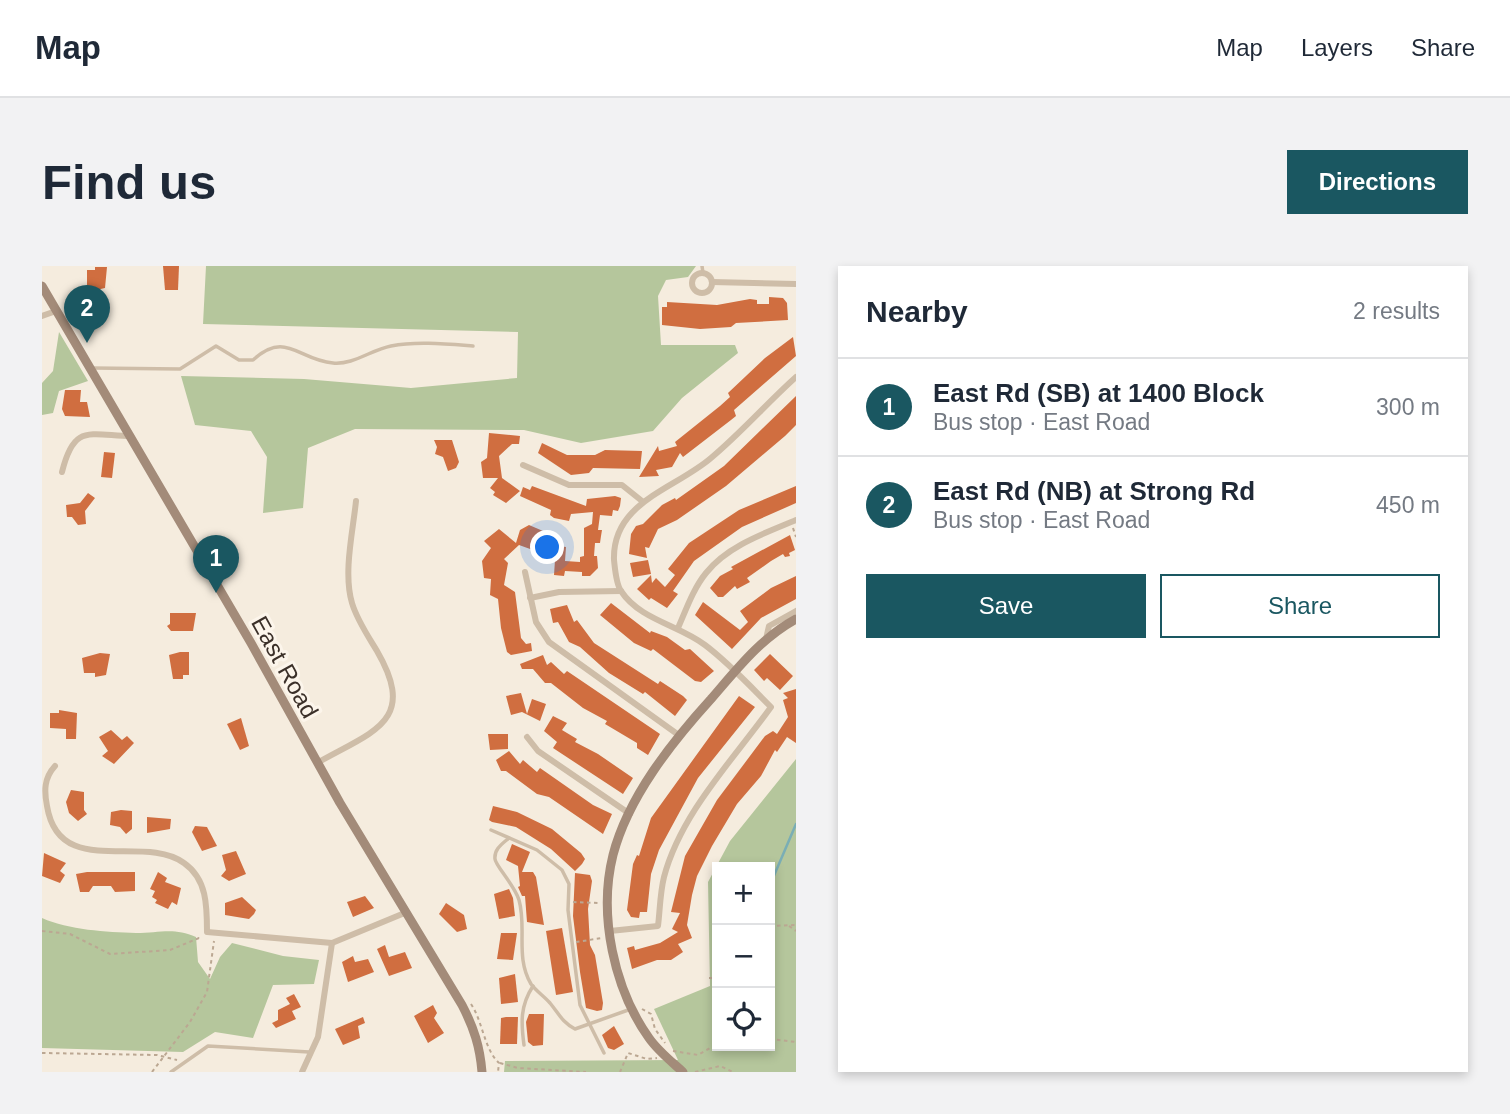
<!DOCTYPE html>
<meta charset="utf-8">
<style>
body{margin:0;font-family:Arial,sans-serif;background:#f2f2f3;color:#1f2937}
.controls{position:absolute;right:21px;bottom:21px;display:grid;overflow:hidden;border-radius:0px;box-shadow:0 4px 10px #0003}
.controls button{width:63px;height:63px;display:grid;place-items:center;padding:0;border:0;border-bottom:2px solid #e0e1e3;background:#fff;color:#1f2937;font:35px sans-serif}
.you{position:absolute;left:506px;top:282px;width:24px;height:24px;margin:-18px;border:5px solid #fff;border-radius:50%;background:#1a73e8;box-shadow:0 0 0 10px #1a73e833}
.badge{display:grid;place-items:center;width:46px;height:46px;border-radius:50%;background:#1a5761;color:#fff;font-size:23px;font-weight:700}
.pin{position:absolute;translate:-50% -58px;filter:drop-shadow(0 2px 4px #0008)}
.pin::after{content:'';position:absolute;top:37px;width:24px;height:21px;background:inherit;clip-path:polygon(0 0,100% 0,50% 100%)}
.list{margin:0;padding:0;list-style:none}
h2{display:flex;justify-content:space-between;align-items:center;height:91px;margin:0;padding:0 28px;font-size:30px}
h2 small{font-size:23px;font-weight:400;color:#747a83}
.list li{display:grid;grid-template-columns:46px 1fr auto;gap:21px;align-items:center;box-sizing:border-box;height:98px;padding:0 28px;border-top:2px solid #e0e1e3}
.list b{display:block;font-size:26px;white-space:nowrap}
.list p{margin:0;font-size:23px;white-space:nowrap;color:#747a83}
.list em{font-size:23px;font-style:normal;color:#747a83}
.actions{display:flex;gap:14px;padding:21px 28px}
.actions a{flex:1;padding:16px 0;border:2px solid #1a5761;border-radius:0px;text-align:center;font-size:24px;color:#1a5761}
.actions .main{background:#1a5761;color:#fff}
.icon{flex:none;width:38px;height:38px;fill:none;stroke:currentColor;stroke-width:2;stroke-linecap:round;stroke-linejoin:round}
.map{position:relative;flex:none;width:754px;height:806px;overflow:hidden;border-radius:0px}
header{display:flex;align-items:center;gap:42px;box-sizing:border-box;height:98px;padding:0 35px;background:#fff;border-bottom:2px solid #e0e1e3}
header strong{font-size:33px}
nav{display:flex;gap:38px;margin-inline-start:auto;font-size:24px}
.intro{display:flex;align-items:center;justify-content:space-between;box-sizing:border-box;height:168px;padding:0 42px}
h1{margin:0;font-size:49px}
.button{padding:18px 32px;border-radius:0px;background:#1a5761;color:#fff;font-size:24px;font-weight:700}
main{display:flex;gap:42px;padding:0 42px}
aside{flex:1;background:#fff;border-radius:0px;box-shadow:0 4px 10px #0003}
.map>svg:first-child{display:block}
.green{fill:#b5c69c;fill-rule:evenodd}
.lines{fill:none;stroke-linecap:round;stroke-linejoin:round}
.stream{stroke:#7aaeb5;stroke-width:2.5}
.building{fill:#d06e40}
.path{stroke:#bba792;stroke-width:2;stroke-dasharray:3.5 3.5;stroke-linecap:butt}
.lane{stroke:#cebda8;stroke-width:3.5}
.street{stroke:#cebda8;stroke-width:6}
.secondary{stroke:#a38b79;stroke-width:9}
.labels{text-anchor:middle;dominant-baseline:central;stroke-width:6;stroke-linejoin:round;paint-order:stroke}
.street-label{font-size:24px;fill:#3b3029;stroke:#fcf5eb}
</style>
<header>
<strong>Map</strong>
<nav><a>Map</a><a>Layers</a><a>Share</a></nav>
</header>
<div class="intro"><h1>Find us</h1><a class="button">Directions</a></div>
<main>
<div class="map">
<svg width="754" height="806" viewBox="0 0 754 806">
<rect width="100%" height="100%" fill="#f5ecde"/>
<g class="green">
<polygon points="164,0 654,0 646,11 624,14 616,30 619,79 693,79 696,87 640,132 611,165 539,177 482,164 313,163 266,182 261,242 221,247 225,191 209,165 153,159 139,110 262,113 369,122 475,112 476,66 161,58"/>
<polygon points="17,66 46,115 17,125 11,147 0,149 0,117 11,105"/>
<path d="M754,493V806H462L463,795L636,794L612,743L668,720L666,616L688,575ZM675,601H728V780H675Z"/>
<path d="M0,652C27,664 64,666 94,667C117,667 132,661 154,671L156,696L168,713L178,691L190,677L241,690L277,694L272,718L231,719L211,772L173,766L141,786L0,782Z"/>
</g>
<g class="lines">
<polyline class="stream" points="728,619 754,558"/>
</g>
<g class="building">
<polygon points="121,0 137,0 136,24 123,24"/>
<polygon points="53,1 65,1 63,22 45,26 45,4 53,4"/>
<polygon points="727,31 741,32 745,37 746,54 694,57 689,61 658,63 620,59 620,41 625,41 625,36 675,39 708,33 715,34 715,38 727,38"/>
<polygon points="751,71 754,90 692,144 694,150 689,154 641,191 638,187 630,201 614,204 617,210 597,211 616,180 617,185 635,180 633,176 678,140 688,131 686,127 723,92"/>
<polygon points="23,124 39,124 38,136 45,136 48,151 23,150 20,143"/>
<polygon points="754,130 754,159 743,170 684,220 635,254 616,263 607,282 603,281 605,292 587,288 589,268 594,260 601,258 620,239 633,232 634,234 682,200"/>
<polygon points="447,167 478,170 477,178 470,178 457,190 460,212 478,225 464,237 451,229 453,226 448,222 456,212 441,212 439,196 445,192"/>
<polygon points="392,174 410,174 417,196 414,202 406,205 401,191 393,188 395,181"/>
<polygon points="500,177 525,189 553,189 563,184 600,185 598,203 551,202 547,207 529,209 496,187"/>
<polygon points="62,186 73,187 70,212 59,211"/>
<polygon points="490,220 544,240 545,233 573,230 579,232 578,240 576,245 571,244 570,250 558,249 556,264 560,264 559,270 558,277 553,277 552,290 555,290 556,302 548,310 540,310 540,306 523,305 522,310 512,309 513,294 501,293 502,288 477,279 462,293 466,297 462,319 473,326 479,372 484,378 489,377 490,385 469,389 465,386 459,362 456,333 448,329 449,313 442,312 440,295 449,282 442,275 457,263 474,277 478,264 487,259 501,265 499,275 502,278 524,281 523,295 538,296 538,291 542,290 542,262 550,258 551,246 529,248 527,255 512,252 508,249 509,244 478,230 481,221 488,224"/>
<polygon points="754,220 754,237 700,261 652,295 631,325 636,328 625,342 609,332 607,334 595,323 609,309 610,317 614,312 623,321 633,309 626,303 647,277 697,244"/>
<polygon points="46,227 53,232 43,245 44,258 36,259 30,251 25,251 24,239 38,237"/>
<polygon points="748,269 753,284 747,287 748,290 743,291 741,288 729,295 705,312 708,316 695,323 693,320 681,331 676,331 668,322 678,310 691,303 689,301"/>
<polygon points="606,294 609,308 591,311 588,297"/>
<polygon points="754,310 754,333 719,352 690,383 653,349 661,336 698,364 706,356 698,345 729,322"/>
<polygon points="569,337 608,367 609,365 625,371 643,384 648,383 672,405 659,416 653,415 611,383 609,385 592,377 558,349"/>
<polygon points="525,339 532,356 535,354 552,377 616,418 618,415 641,430 645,434 633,450 603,426 601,428 567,407 538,381 527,376 516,356 511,357 508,343"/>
<polygon points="128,347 154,347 151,365 129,365 125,360 128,358"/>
<polygon points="138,386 147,386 147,409 141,409 141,413 131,413 127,389"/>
<polygon points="58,387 68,388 64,409 53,411 53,407 42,407 40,392"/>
<polygon points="728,388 751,410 738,424 725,412 722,415 712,404"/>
<polygon points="501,389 505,399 509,396 522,408 525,405 618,468 606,489 595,482 595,477 563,458 565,455 541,442 509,417 503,417 491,403 480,403 478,398"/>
<polygon points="754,423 754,477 745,471 735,486 733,484 719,510 695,538 670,580 655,610 650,629 645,659 650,672 636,678 641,686 629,694 615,694 590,703 585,682 592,680 593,684 618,677 636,666 630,663 638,647 629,646 643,590 675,534 723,470 731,465 735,468 746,451 741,434 746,432 741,427"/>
<polygon points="479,427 485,448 490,433 504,438 498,455 480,446 469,449 464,430"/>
<polygon points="697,430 713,441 656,512 617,584 609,608 605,646 598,646 597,652 589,651 585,644 591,598 595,589 597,590 609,552"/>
<polygon points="17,444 35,447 34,473 24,473 24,463 8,462 8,447 17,447"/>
<polygon points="511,450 525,457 520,464 535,473 533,476 556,488 591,512 581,528 511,482 515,476 502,465"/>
<polygon points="199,452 207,480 198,484 185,458"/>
<polygon points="69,464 80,474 85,470 92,477 72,498 60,490 66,485 57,471"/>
<polygon points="446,468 466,468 466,483 448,484"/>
<polygon points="467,485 478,498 481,494 495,506 498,502 551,539 570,548 561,568 507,531 495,528 464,505 459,505 454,494"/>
<polygon points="29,524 42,526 42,544 45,548 36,555 27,547 24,536"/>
<polygon points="451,540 475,546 510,563 539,587 543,593 540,598 533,605 509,583 474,561 450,556 447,554"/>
<polygon points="79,544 90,545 90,563 84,568 78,561 68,559 69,546"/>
<polygon points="105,551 129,553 128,563 105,567"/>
<polygon points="153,560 165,561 175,580 160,585 150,566"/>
<polygon points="470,578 488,586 480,606 491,606 494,611 502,659 485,656 483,630 480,630 476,621 478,620 476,600 464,594"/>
<polygon points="194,585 204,608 187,615 179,610 184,604 180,589"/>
<polygon points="2,587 24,597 18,605 23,609 18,617 0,610"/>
<polygon points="45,606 93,606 93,625 73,626 69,620 51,620 47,626 38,626 34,608"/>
<polygon points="116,606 125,612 123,616 139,622 135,639 130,636 126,643 113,637 115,634 110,631 113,625 108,623"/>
<polygon points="533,607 548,609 550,615 546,643 548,679 553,689 561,737 560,744 555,745 544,742 538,706 531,650"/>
<polygon points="467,623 471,632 473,650 457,653 452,628"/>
<polygon points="323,630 332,642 311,651 305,636"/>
<polygon points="200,631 214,644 212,648 207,653 183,649 183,637"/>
<polygon points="404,637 422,649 425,663 415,666 397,648"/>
<polygon points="520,662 531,726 514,729 504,665"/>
<polygon points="459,667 475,667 471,694 455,693"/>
<polygon points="343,679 347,691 363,686 370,702 347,710 335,683"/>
<polygon points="311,690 313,696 326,693 332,706 306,716 300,696"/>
<polygon points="473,708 476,736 459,738 457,712"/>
<polygon points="252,728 259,741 250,745 254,753 234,762 230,757 236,754 236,744 248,738 244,732"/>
<polygon points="391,739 395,747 392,752 402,767 386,777 372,750"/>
<polygon points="487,748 502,748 501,779 491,780 486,776 484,756"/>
<polygon points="321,751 323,757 316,760 318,772 301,779 293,763"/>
<polygon points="464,751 476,751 475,778 458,778 459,752"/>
<polygon points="572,760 582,778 572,784 566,782 560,769"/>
</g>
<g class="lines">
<g class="path">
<polyline points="751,262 754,271"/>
<polyline points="531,636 556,637"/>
<polyline points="728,660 754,659"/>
<polyline points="747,660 754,665"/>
<polyline points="0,665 28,668 68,688 128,684 157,672 160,673"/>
<polyline points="534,676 560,672"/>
<polyline points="667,712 675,712"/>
<path d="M429,738C441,756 442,783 457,797L456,806"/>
<polyline points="600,743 609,748 613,763 623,777"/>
<polyline points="728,773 754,776"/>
<polyline points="631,785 656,789 675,778"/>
<polyline points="0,787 115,789 135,794"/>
<polyline points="458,797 476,802 544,806"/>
<polyline points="110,806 148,756 165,726 172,675"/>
<polyline points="578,806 586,787 605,793 615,792"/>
<polyline points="653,806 678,800 691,806"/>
</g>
<g class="lane">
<polyline points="660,0 661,7"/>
<path d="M50,102L138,103L174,80L197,94H211C244,64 256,94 291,97C311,99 329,84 349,80C374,75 405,78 431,80"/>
<polyline points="449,564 495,584 520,604 527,618 526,644 538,739 562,787"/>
<path d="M467,572C460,578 452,583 453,593C453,599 473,620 477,634C485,662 473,691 489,718C494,725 502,730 508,737C517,748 520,756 533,763L589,743"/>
<path d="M482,779C479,757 478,740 491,720"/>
<polyline points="129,806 166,780 267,786"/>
</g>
<g class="street">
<circle cx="660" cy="17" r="10"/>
<polyline points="670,16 754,18"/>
<polyline points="0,50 14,45"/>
<polyline points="481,199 527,219 580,219 600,235"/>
<path d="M20,206C32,158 46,169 89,170"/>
<polyline points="483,306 494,356 507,376 638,470"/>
<polyline points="488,332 517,326 579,325"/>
<path d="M636,362C644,344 651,323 664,307C685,280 723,267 754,254"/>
<polyline points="724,373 727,360 754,345"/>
<polyline points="485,471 496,485 588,548"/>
<path d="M275,497C331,465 376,456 335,385C326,370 315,354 310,337C301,307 311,265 314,235"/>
<path d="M13,500C2,512 2,525 5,540C17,614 101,567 142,597C165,613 165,640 165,666L290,677L365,646"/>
<path d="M568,665L616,660C618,644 618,627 622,611C639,547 691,494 729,441C708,420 687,397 663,379C637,359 598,354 579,325C574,318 573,303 572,294C570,236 633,223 669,192C699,167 725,137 754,111"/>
<polyline points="260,806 276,771 290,677"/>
</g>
<g class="secondary">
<path d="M0,20L209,377L298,537L420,739C432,762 438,781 440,806"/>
<path d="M641,806C630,796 616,785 607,772C572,723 556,649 571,589C586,531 630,476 669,433C695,403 719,372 754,353"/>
</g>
</g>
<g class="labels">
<g class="street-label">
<text transform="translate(243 401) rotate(61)">East Road</text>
</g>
</g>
</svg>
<div class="controls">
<button>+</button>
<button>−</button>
<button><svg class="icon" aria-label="locate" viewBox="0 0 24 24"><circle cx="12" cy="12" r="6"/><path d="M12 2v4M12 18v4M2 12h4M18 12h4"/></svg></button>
</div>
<div class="you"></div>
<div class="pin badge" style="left:174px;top:327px">1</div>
<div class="pin badge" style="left:45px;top:77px">2</div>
</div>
<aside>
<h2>Nearby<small>2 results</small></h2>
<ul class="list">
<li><span class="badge">1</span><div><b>East Rd (SB) at 1400 Block</b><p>Bus stop · East Road</p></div><em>300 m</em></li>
<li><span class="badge">2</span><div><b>East Rd (NB) at Strong Rd</b><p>Bus stop · East Road</p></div><em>450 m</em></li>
</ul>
<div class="actions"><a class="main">Save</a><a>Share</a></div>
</aside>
</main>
